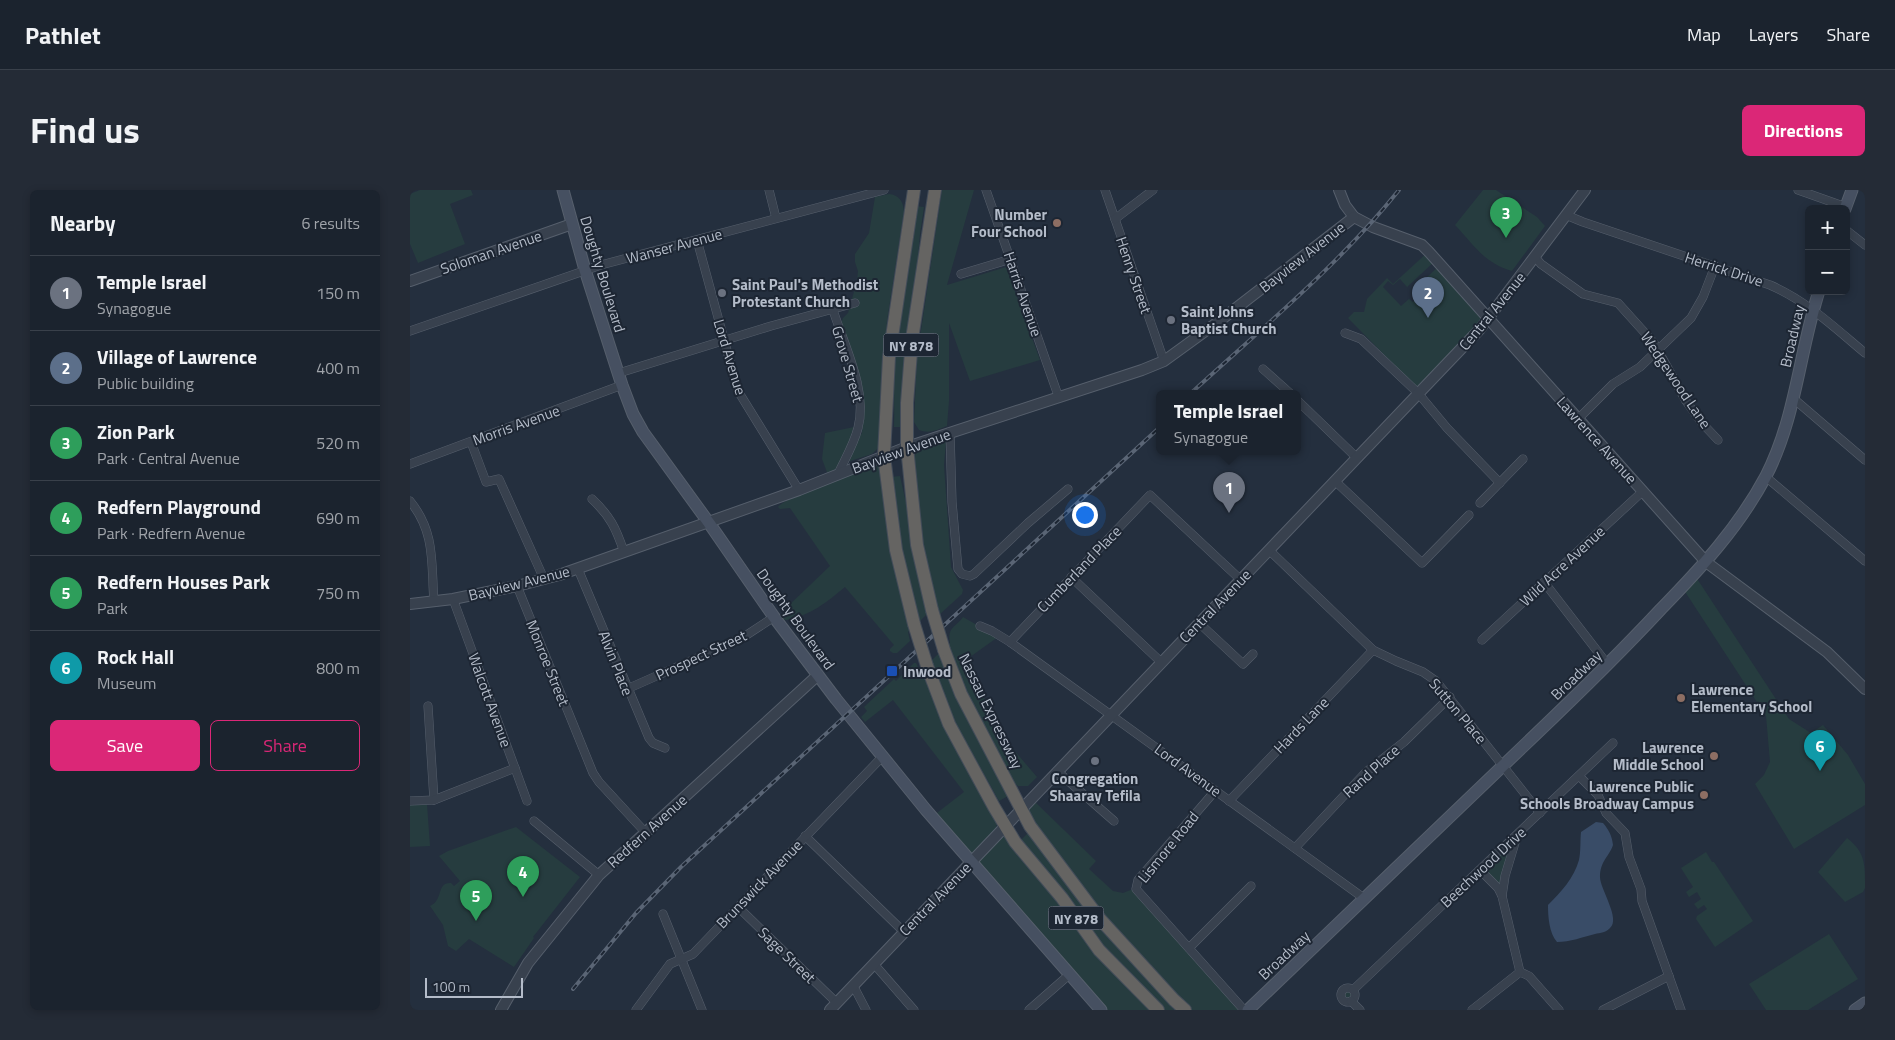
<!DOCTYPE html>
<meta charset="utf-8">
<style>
body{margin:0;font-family:"Titillium Web",sans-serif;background:#242b36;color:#f1f3f6}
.controls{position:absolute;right:15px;top:15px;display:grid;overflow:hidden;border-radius:8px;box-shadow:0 2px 8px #0003}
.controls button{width:45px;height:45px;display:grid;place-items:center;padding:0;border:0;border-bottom:1px solid #39404a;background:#1b232e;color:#f1f3f6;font:25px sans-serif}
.scale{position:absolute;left:15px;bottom:12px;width:98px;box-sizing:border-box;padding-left:5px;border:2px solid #b4bcc9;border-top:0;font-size:14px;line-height:18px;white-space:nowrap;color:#b4bcc9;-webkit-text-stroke:4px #1d2633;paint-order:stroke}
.you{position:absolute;left:674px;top:324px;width:18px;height:18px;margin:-12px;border:4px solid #fff;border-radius:50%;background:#1a73e8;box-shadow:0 0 0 8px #1a73e833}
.badge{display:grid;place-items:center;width:32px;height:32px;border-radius:50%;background:#db2777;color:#fff;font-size:16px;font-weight:700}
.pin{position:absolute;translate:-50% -41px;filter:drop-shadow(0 1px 2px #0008)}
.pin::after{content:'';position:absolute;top:26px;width:18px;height:15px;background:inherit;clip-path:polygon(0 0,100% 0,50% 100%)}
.popup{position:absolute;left:746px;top:200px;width:145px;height:65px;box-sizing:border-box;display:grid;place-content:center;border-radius:8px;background:#1b232e;filter:drop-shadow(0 1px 4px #0005);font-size:16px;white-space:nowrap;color:#a0a4aa}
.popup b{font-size:19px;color:#f1f3f6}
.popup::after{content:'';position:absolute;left:50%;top:100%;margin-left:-10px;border:10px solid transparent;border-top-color:#1b232e}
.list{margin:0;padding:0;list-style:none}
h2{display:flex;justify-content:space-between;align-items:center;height:65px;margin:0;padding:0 20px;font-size:21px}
h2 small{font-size:16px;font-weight:400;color:#a0a4aa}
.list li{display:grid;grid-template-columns:32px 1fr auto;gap:15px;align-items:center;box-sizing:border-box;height:75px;padding:0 20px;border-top:1px solid #39404a}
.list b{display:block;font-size:19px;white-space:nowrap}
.list p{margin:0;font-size:16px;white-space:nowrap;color:#a0a4aa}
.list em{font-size:16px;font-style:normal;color:#a0a4aa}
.actions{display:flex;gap:10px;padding:15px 20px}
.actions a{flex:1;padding:11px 0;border:1px solid #db2777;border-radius:8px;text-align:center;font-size:18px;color:#db2777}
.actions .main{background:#db2777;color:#fff}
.map{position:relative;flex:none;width:1455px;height:820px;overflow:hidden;border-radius:8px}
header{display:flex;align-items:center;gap:30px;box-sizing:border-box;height:70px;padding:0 25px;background:#1b232e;border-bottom:1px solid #39404a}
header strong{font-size:24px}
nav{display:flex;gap:28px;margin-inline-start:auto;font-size:18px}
.intro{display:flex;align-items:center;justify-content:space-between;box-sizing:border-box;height:120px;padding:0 30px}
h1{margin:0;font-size:35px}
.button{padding:12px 22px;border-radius:8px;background:#db2777;color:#fff;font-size:18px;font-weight:700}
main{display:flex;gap:30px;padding:0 30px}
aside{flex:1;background:#1b232e;border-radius:8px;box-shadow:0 2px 8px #0003}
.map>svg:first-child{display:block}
.green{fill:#263c3f}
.water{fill:#394c67}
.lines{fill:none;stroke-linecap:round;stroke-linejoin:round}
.minor-casing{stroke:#565f6c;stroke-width:9}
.tertiary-casing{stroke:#565f6c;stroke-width:12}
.secondary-casing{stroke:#565f6c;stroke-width:13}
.trunk-casing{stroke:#434c59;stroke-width:14}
.minor{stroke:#38414e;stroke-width:8}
.tertiary{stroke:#38414e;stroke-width:10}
.secondary{stroke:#465061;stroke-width:11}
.trunk{stroke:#656462;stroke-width:12}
.rail-casing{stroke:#5a6575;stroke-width:4}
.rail{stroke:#1d2633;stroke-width:2;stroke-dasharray:5.5;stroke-linecap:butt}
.trunk-bridge-casing{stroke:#434c59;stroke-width:14;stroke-linecap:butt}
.trunk-bridge{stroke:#656462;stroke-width:12}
.education-dot{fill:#8d6e63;stroke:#1d2633;stroke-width:2}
.worship-dot{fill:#6b7280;stroke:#1d2633;stroke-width:2}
.transit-dot{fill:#1a4fb4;stroke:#1d2633;stroke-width:2}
.labels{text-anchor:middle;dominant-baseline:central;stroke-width:4;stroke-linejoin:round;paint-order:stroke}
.shield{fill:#1d2633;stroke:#878f9c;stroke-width:1}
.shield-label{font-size:14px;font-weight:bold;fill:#b4bcc9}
.poi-label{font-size:15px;font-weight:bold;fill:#b4bcc9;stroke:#1d2633;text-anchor:start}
.street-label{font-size:15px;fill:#b4bcc9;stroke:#1d2633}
</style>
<header>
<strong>Pathlet</strong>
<nav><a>Map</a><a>Layers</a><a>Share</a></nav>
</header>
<div class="intro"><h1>Find us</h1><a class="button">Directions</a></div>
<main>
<aside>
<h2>Nearby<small>6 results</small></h2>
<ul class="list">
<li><span class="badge" style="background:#6b7280">1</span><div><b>Temple Israel</b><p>Synagogue</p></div><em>150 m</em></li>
<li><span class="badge" style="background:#5c6f8a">2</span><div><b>Village of Lawrence</b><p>Public building</p></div><em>400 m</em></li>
<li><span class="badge" style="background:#2e9e5b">3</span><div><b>Zion Park</b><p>Park · Central Avenue</p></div><em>520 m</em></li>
<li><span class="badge" style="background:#2e9e5b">4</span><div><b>Redfern Playground</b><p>Park · Redfern Avenue</p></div><em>690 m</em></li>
<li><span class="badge" style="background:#2e9e5b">5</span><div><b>Redfern Houses Park</b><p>Park</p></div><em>750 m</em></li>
<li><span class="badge" style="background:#0f9aa8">6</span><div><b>Rock Hall</b><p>Museum</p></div><em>800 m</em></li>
</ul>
<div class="actions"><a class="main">Save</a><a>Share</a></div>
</aside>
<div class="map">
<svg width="1455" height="820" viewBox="0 0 1455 820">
<rect width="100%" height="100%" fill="#242f3e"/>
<g class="green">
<polygon points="10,0 61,0 63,5 40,14 55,54 8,73 0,54 0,4"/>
<path d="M532,0H564L537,95L596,77L630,170L560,191L539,133V211L537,236C527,240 519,244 509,240L504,232L507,167Z"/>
<path d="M1073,0H1086L1127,27L1135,36L1102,81C1074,73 1064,55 1045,35Z"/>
<path d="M479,4C489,5 493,11 494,21L477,131L469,257L462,264L440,271H438L443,256L452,243L454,220L451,197L430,136L433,128L438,123L447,91L448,81L445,72V64L459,43L465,7Z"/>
<path d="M506,16L514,17L510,44L493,237H484C485,205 482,173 486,141C491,99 499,58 506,16Z"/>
<polygon points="1018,62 1025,71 997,97 990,89 983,95 978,91 973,97 991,116 999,109 1003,112 1018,96 1014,90 1030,75 1077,128 1009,200 938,128 944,122 954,122 957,109 977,88 983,94"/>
<path d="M444,237C438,253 434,276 418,285L412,269L415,243Z"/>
<polygon points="536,251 534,275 541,377 553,400 552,404 530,424 513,371 502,270 509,259"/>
<path d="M462,275L472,277L503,437L498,442L500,451L487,463H483L480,461V459L484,455L435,397C417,412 400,426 376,430L373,429L372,425L376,418L420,376L380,318L370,319L368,317C376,307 447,280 462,275Z"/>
<polygon points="490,286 520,421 506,435 500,413 481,287"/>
<polygon points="1284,384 1379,529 1401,543 1413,535 1438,565 1455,594 1455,615 1384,659 1345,594 1354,585 1360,572 1356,526 1272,397"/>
<path d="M553,427L588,447L560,467L585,538L627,587L618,596H608L601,590L576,547L537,456L540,453C537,437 545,438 553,427Z"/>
<polygon points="530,462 557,530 598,606 589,611 539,522 519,473"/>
<polygon points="504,473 506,473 510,481 515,476 586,631 587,641 562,671 523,626 554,602 483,510 455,532 451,527 457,521 454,517 484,489 486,491"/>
<polygon points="623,610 686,671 679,679 703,701 713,703 723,699 830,820 777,820 693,730 616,623"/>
<polygon points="17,614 20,656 0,657 0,615"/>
<path d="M106,637L170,687L123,747L124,748L104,777L59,749L46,761L38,756L33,735L20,716C34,710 26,692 41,693L44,696L50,691L29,666L38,661Z"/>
<polygon points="622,639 773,820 754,820 723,792 695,762 611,650"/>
<polygon points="593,642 745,820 693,820 562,672"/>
<polygon points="1108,644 1092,706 1070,680"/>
<path d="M1437,648C1455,662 1455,673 1455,698L1453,702L1435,712L1408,682Z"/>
<polygon points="1296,662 1302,672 1304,672 1343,731 1305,757 1286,729 1287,726 1297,719 1294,715 1288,719 1284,714 1291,709 1287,702 1279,707 1276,702 1283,697 1271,678"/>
<polygon points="1419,744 1448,789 1398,820 1356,820 1339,794"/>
<circle cx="938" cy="805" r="6"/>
</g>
<path class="water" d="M1186,632L1193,633C1199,640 1202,646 1203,655C1199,667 1190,671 1190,687C1190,699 1211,729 1200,738C1197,742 1190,743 1185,744C1173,747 1160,752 1147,752C1139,743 1138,726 1138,715C1151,702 1164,688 1169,670C1171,661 1170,651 1171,642Z"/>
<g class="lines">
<g class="minor-casing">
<g id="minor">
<polyline points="359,0 366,28"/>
<polyline points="576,0 649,208"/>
<polyline points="695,0 754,171"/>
<polyline points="1388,0 1436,17"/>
<path d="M1156,25L1173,32L1360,95C1397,111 1425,138 1455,163"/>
<polyline points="705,29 743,0"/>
<polyline points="1436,40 1455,55"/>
<polyline points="287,50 328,201 389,300"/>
<polyline points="1125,67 1131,74 1173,104 1208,113 1244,153 1276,211 1291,232 1308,250"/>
<polyline points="551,84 601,69"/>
<path d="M423,120C434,155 458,201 448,238C444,254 435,269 428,284"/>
<polyline points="0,141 191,75 474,0"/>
<polyline points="935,143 951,149 1008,203 1037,238 1090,293"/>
<polyline points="853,179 881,204"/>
<polyline points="209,183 361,136 445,113"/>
<polyline points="1384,209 1455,270"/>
<polyline points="888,211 947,268"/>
<polyline points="1168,229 1203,194 1230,177 1281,128 1293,107 1305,76"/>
<polyline points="540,242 542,312 548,379 552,384 560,386 564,384 618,333 658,299"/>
<polyline points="61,252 76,292 89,289 134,389"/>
<polyline points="0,274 212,195"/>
<polyline points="1356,287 1455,371"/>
<polyline points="925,291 1012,373 1059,325"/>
<path d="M182,309C200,326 206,338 214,362"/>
<path d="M0,311C26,343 21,374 24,412"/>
<polyline points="1070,313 1113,269"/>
<polyline points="859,360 963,460 986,471 1013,482 1026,491 1130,623"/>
<polyline points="168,379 239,548 243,553 255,558"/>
<polyline points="661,387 751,472"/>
<polyline points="1134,392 1198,475"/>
<polyline points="107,396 183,583 189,592 235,642"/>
<polyline points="43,409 117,611"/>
<polyline points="789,433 833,474 843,464"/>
<polyline points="570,436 582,441 600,452 955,709"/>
<polyline points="1072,450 1232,302"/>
<polyline points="600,452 740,305 831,390"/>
<polyline points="217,499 332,448 364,427"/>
<polyline points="18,516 24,610"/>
<polyline points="647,581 704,631"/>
<polyline points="1169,586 1188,605 1196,623 1215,643 1219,667 1231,699 1232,711 1271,820"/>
<polyline points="805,601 728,690 726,699 834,820"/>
<polyline points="0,611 24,610 105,578"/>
<polyline points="819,611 963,460"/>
<polyline points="124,631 189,685"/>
<polyline points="395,646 494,742"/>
<polyline points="885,658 956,582 994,552 1040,507"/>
<polyline points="1070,680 1088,698 1092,706 1110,782"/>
<polyline points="1092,706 1095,686 1107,646"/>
<polyline points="328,717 427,813"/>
<polyline points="253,724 292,820"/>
<polyline points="779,758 841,696"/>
<polyline points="464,774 504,820"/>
<polyline points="1110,782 1119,786 1149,820"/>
<polyline points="443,795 456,820"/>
<circle cx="938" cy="805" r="7"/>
<polyline points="943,800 1203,553"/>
<polyline points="941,811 950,820"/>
<polyline points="226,820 260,774 283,764 473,566"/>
<polyline points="619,820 660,784"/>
<polyline points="1062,820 1110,782"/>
<polyline points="1193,820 1259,786"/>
</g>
</g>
<g class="tertiary-casing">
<g id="tertiary">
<polyline points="929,0 935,15 944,27 963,37 1012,55 1019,62 1296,372 1417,462 1455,499"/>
<polyline points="0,91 162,34"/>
<polyline points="0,414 43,409 107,396 149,385 389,300 497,257 732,180 754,171 812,129 944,27"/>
<polyline points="91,820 118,773 189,685 408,485"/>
<polyline points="420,820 1070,139 1175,0"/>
</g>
</g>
<g class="secondary-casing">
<g id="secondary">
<polyline points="153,0 175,80 212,195 223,224 233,242 299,333 364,427 426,509 516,620 691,820"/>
<polyline points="1435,19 1442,0"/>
<path d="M838,820C934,729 1028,637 1124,546C1167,505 1210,463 1251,419C1290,379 1329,337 1356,286C1386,228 1389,163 1409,101"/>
<polyline points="1445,820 1455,813"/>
</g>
</g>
<g class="trunk-casing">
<g id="trunk">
<polyline points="522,420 507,355 497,257 497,213 502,149 525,0"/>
<polyline points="504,434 486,360 474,266 479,167 504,0"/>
<polyline points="534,460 551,504 620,636 690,729 764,810 775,820"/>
<polyline points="517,476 539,534 584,617 605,652 652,708 689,760 748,820"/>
</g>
</g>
<use href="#minor" class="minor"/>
<use href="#tertiary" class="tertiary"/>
<use href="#secondary" class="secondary"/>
<use href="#trunk" class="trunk"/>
<g class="rail-casing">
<g id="rail">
<path d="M780,204C851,139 928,76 989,0"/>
<polyline points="163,799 226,723 271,677 750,237"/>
</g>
</g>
<use href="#rail" class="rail"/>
<g class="trunk-bridge-casing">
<g id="trunk-bridge">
<polyline points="522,420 534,460"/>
<polyline points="504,434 517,476"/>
</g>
</g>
<use href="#trunk-bridge" class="trunk-bridge"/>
</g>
<g class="education-dot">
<circle cx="647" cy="33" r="5"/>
<circle cx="1271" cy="508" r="5"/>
<circle cx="1304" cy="566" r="5"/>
<circle cx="1294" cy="605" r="5"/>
</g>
<g class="worship-dot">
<circle cx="312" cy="103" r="5"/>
<circle cx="761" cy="130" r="5"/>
<circle cx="685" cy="571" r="5"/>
</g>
<rect class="transit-dot" x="476" y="475" width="12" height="12" rx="2.5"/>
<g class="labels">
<g class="shield">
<rect x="473.5" y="143.5" width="55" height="23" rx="4"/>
<rect x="638.5" y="716.5" width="55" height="23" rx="4"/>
</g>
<g class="shield-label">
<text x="501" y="155">NY 878</text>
<text x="666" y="728">NY 878</text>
</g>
<g class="poi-label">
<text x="637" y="24" text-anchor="end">Number<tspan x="637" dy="17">Four School</tspan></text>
<text x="322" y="94">Saint Paul's Methodist<tspan x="322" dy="17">Protestant Church</tspan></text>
<text x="771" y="121">Saint Johns<tspan x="771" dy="17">Baptist Church</tspan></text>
<text x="493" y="481">Inwood</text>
<text x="1281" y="499">Lawrence<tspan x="1281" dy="17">Elementary School</tspan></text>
<text x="1294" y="557" text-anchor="end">Lawrence<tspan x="1294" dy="17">Middle School</tspan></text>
<text x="685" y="588" text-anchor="middle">Congregation<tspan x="685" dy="17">Shaaray Tefila</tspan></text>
<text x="1284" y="596" text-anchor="end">Lawrence Public<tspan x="1284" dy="17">Schools Broadway Campus</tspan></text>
</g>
<g class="street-label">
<text transform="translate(264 56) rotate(-15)">Wanser Avenue</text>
<text transform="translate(81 62) rotate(-19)">Soloman Avenue</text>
<text transform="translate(892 67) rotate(-38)">Bayview Avenue</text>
<text transform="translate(1314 79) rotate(18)">Herrick Drive</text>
<text transform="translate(193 84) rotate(73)">Doughty Boulevard</text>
<text transform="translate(724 85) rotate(71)">Henry Street</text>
<text transform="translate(613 104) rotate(71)">Harris Avenue</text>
<text transform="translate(1082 121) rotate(-51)">Central Avenue</text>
<text transform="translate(1382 146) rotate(-77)">Broadway</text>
<text transform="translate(320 167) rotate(73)">Lord Avenue</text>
<text transform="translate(438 174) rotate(74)">Grove Street</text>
<text transform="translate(1266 190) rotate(56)">Wedgewood Lane</text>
<text transform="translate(106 235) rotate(-20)">Morris Avenue</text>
<text transform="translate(1187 250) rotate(48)">Lawrence Avenue</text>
<text transform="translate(491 261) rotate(-20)">Bayview Avenue</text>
<text transform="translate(1152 376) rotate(-43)">Wild Acre Avenue</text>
<text transform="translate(669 379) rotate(-46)">Cumberland Place</text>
<text transform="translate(109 393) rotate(-14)">Bayview Avenue</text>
<text transform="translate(805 416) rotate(-46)">Central Avenue</text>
<text transform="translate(386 429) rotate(54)">Doughty Boulevard</text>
<text transform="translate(291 465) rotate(-25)">Prospect Street</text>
<text transform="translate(138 473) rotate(68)">Monroe Street</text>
<text transform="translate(206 473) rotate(68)">Alvin Place</text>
<text transform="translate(1166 485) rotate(-44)">Broadway</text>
<text transform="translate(80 510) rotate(70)">Walcott Avenue</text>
<text transform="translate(581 521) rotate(64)">Nassau Expressway</text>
<text transform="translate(1048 521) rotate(50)">Sutton Place</text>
<text transform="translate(891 535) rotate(-46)">Hards Lane</text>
<text transform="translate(778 580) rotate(36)">Lord Avenue</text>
<text transform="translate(961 581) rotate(-42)">Rand Place</text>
<text transform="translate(237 641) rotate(-42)">Redfern Avenue</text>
<text transform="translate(758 657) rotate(-51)">Lismore Road</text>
<text transform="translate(1073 677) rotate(-43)">Beechwood Drive</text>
<text transform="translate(349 694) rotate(-46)">Brunswick Avenue</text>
<text transform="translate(525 709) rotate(-46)">Central Avenue</text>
<text transform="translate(377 765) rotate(44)">Sage Street</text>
<text transform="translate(874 765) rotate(-43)">Broadway</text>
</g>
</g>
</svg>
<div class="controls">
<button>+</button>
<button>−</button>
</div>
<div class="scale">100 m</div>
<div class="you"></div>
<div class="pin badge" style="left:819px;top:323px;background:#6b7280">1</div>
<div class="popup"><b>Temple Israel</b>Synagogue</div>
<div class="pin badge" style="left:1018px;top:128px;background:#5c6f8a">2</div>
<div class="pin badge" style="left:1096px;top:48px;background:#2e9e5b">3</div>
<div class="pin badge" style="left:113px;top:707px;background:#2e9e5b">4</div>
<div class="pin badge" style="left:66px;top:731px;background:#2e9e5b">5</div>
<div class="pin badge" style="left:1410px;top:581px;background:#0f9aa8">6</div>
</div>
</main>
